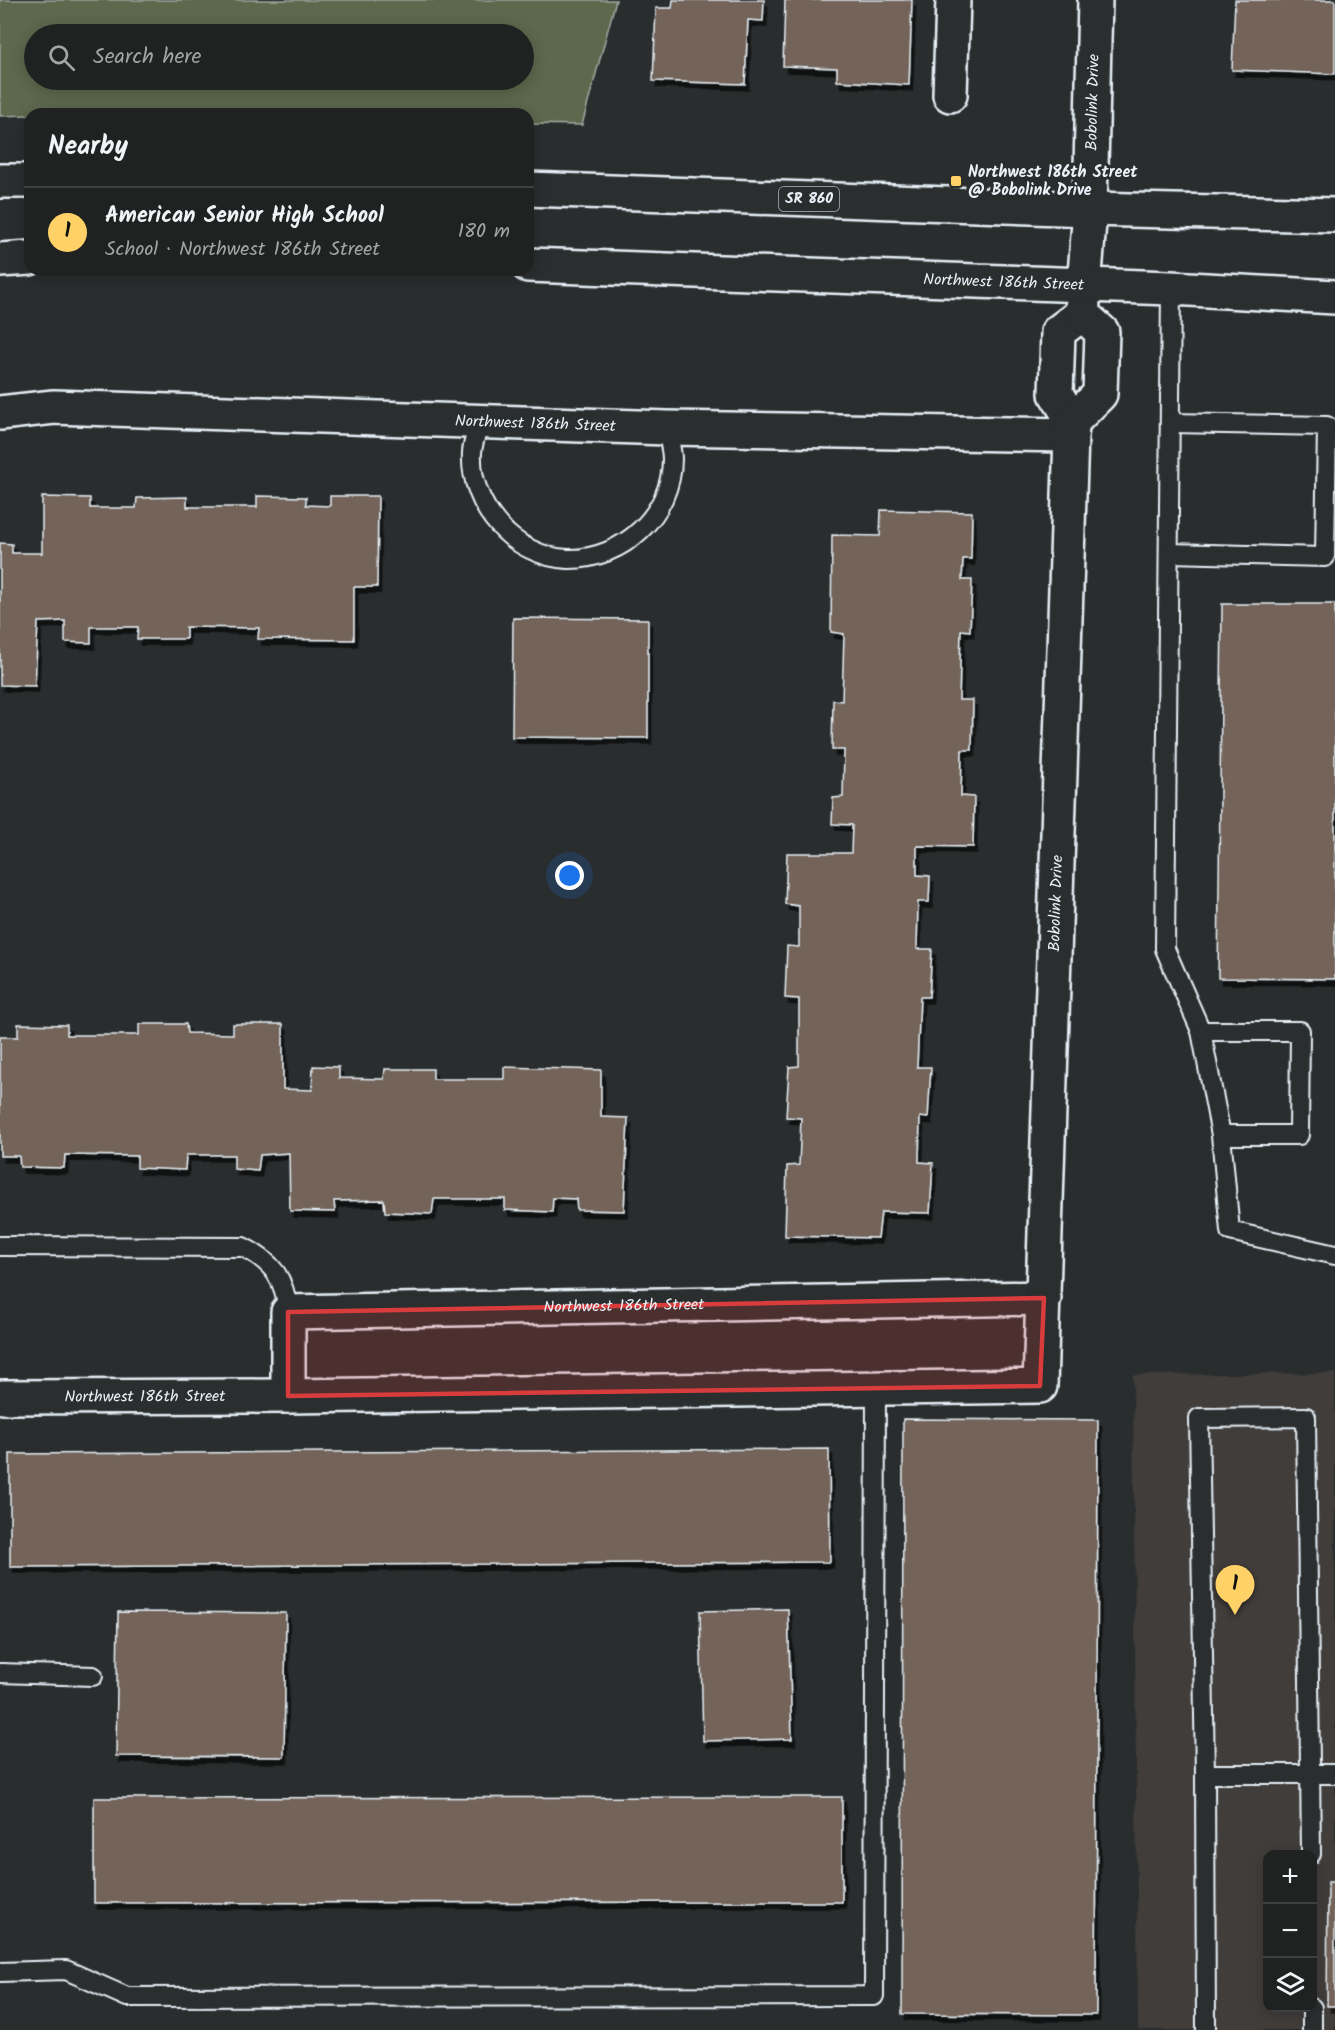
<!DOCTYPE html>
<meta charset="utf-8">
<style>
body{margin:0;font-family:Kalam,sans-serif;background:#2d2f2f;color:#f1f3f6}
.controls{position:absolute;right:18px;bottom:18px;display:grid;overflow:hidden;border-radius:12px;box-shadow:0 3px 15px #0003}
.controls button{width:54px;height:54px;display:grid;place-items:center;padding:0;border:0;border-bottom:2px solid #3d3f40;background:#202222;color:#f1f3f6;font:30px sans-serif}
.you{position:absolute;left:570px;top:876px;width:21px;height:21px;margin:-15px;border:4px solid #fff;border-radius:50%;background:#1a73e8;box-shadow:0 0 0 9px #1a73e833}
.badge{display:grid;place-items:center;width:39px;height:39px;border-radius:50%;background:#ffd166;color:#111;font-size:20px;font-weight:700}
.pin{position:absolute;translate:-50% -50px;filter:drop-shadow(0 2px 3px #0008)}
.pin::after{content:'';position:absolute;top:32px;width:21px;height:18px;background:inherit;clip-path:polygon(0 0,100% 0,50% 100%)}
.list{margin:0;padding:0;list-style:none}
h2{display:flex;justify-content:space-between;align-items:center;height:78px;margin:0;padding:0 24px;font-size:26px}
h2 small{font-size:20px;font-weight:400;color:#a2a4a5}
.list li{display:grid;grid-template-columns:39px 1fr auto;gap:18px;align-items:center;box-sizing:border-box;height:90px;padding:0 24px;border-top:2px solid #3d3f40}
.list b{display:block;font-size:22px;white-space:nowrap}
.list p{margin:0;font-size:20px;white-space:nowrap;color:#a2a4a5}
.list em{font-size:20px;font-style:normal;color:#a2a4a5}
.icon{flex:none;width:33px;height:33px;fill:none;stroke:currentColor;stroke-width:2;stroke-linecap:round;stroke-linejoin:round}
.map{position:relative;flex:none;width:1335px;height:2030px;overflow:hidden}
.search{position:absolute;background:#202222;box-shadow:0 3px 15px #0003;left:24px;top:24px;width:510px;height:66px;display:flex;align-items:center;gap:15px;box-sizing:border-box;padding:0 21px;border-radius:33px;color:#a2a4a5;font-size:22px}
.panel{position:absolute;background:#202222;box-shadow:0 3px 15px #0003;left:24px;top:108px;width:510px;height:168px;border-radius:18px}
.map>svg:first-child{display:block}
.built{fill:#403e3b;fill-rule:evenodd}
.green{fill:#5d674e;stroke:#a2aca3;stroke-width:1.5;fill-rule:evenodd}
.building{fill:#736459;stroke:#e8f1f8;stroke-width:1.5;filter:url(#shadow)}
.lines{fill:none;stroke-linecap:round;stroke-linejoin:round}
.service-casing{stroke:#e8f1f8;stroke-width:22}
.minor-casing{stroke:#e8f1f8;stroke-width:38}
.primary-casing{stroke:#e8f1f8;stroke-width:38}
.service{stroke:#2a2d2e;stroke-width:18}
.minor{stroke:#2a2d2e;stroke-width:33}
.primary{stroke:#2a2d2e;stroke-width:33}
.marked{fill:#d83c3d;fill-opacity:0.2;stroke:#d83c3d;stroke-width:4.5;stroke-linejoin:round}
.poi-dot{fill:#ffd166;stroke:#2a2d2e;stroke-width:2}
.labels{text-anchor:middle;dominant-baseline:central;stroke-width:6;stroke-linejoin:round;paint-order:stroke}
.shield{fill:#2a2d2e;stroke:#afb6bb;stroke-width:1.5}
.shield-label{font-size:15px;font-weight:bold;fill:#e8f1f8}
.street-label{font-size:16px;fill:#e8f1f8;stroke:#2a2d2e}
.poi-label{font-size:16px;font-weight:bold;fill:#e8f1f8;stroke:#2a2d2e;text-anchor:start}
</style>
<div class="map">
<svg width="1335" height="2030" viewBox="0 0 1335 2030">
<defs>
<filter id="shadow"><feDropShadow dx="3.5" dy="6" stdDeviation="0" flood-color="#0009"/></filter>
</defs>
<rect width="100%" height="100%" fill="#2a2d2e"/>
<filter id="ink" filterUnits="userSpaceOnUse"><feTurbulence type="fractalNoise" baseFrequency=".0167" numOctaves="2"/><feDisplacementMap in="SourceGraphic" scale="12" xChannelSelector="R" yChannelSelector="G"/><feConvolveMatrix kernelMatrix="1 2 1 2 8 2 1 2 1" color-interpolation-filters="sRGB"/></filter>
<g filter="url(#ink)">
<path class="built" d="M1335,1373V2030H1138L1133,1375ZM1268,1854H1312V2008H1268Z"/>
<path class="green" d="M0,0H616L582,125L528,124V114L117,112L0,116ZM34,34H524V80H34Z"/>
<g class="building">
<polygon points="673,0 764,0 763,21 748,20 745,84 653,81 656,8 672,8"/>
<polygon points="785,0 912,0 909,85 837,81 837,68 783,66"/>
<polygon points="1235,0 1335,0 1335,74 1232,70"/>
<polygon points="257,496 306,497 306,505 330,506 330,496 378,496 377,587 354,587 354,640 258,639 259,628 186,627 186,639 137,639 138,627 91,627 91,643 65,642 65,621 38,622 35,686 0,685 0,543 12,544 12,553 42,553 42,497 90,498 90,508 136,508 137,498 187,497 187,507 257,507"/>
<polygon points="881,510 972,512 971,559 963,559 962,580 972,580 970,631 961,630 959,700 973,700 972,750 962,750 961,796 974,797 973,847 917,846 917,875 930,876 929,902 918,902 917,949 932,949 929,997 920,997 917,1067 931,1067 928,1118 920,1117 919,1162 933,1163 930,1213 881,1212 878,1238 785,1236 787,1166 799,1165 801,1118 786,1117 789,1067 799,1066 799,999 785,998 787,946 799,947 799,906 785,904 787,853 851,853 852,825 832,824 833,798 843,797 844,750 832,750 833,700 842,701 844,634 831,632 832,535 880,536"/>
<polygon points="1222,604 1335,604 1335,979 1218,978"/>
<polygon points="513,618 648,619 648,738 512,737"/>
<polygon points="18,1024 67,1025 67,1035 139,1035 139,1024 186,1024 187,1033 233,1034 233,1024 283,1024 283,1089 312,1090 313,1066 339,1067 339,1078 384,1079 385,1069 433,1069 433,1079 504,1079 504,1067 601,1070 601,1117 628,1118 624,1211 577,1210 576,1199 553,1198 552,1212 505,1210 505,1199 434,1199 432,1214 385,1212 384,1200 334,1201 335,1212 290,1211 289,1153 260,1155 258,1171 234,1169 234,1155 186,1155 185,1170 137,1168 137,1156 65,1155 64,1168 20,1167 19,1156 0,1156 0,1037 18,1037"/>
<polygon points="903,1419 1098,1420 1096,2015 902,2014"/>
<polygon points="829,1449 830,1562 10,1567 10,1454"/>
<polygon points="788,1609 792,1739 703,1741 700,1611"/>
<polygon points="118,1612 286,1613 284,1757 116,1756"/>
<polygon points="842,1797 842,1902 94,1903 94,1798"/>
<polygon points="1328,1882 1335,1882 1335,2006 1327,2006"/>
</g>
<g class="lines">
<g class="service-casing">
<g id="service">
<polyline points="1171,288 1165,949 1201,1031 1221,1135 1230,1231 1335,1255"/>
<path d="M480,421C477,431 473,442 472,452C469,506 514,557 568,559C623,560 672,514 672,459C672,449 668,438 667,428"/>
<polyline points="1169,553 1325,557 1327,426 1170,423"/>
<polyline points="1201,1031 1300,1031 1299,1135 1221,1135"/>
<path d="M0,1246L243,1247C273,1262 285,1279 288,1312"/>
<polyline points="0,1673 93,1676"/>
<polyline points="1205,1774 1199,1418 1306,1417 1311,1854"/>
<polyline points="0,1972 66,1970 127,1997 874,1996 876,1388"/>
<polyline points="1312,2008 1312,2030"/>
<polyline points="1206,2030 1205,1774 1335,1774"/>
</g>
</g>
<g class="minor-casing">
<g id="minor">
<polyline points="950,95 953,0"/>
<path id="s1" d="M0,413L54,407L667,428L1071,435"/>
<polyline points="1073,421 1056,394 1058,332 1082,314"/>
<path id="s2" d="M288,1396V1312L1044,1298"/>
<path id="s3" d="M3,1397L288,1396L1040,1386L1071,435L1073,421L1100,394L1102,332L1082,314L1090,209L1095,0"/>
</g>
</g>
<g class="primary-casing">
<g id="primary">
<polyline points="0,181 30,181"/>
<polyline points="528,189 1090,209 1335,215"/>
<polyline points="0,260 30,258"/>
<path id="s4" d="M528,265L1171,288L1335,297"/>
</g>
</g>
<use href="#service" class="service"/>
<use href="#minor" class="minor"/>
<use href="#primary" class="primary"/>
</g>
</g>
<path class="marked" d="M1044,1298L1040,1386L288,1396V1312Z"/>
<rect class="poi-dot" x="950" y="175" width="12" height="12" rx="3"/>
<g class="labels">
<rect class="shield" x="779" y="187" width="60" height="24" rx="4.5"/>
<g class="shield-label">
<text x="809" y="199">SR 860</text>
</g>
<g class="street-label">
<text stroke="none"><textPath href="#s3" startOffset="2342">Bobolink Drive</textPath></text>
<text stroke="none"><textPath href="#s4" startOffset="476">Northwest 186th Street</textPath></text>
<text stroke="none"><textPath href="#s1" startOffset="536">Northwest 186th Street</textPath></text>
<text stroke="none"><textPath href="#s3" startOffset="1520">Bobolink Drive</textPath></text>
<text stroke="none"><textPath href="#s2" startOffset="420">Northwest 186th Street</textPath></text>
<text stroke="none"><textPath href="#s3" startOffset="142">Northwest 186th Street</textPath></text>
</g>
<g class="poi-label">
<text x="968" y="172">Northwest 186th Street<tspan x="968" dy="18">@ Bobolink Drive</tspan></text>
</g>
</g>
</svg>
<div class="controls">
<button>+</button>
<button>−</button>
<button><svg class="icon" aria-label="layers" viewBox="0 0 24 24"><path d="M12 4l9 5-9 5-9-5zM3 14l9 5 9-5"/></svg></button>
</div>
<div class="you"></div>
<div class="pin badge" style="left:1235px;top:1615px">1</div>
<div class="search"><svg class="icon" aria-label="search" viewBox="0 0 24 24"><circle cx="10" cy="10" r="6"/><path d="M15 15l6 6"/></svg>Search here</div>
<section class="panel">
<h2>Nearby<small></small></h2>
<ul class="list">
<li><span class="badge">1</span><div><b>American Senior High School</b><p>School · Northwest 186th Street</p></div><em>180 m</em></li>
</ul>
</section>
</div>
